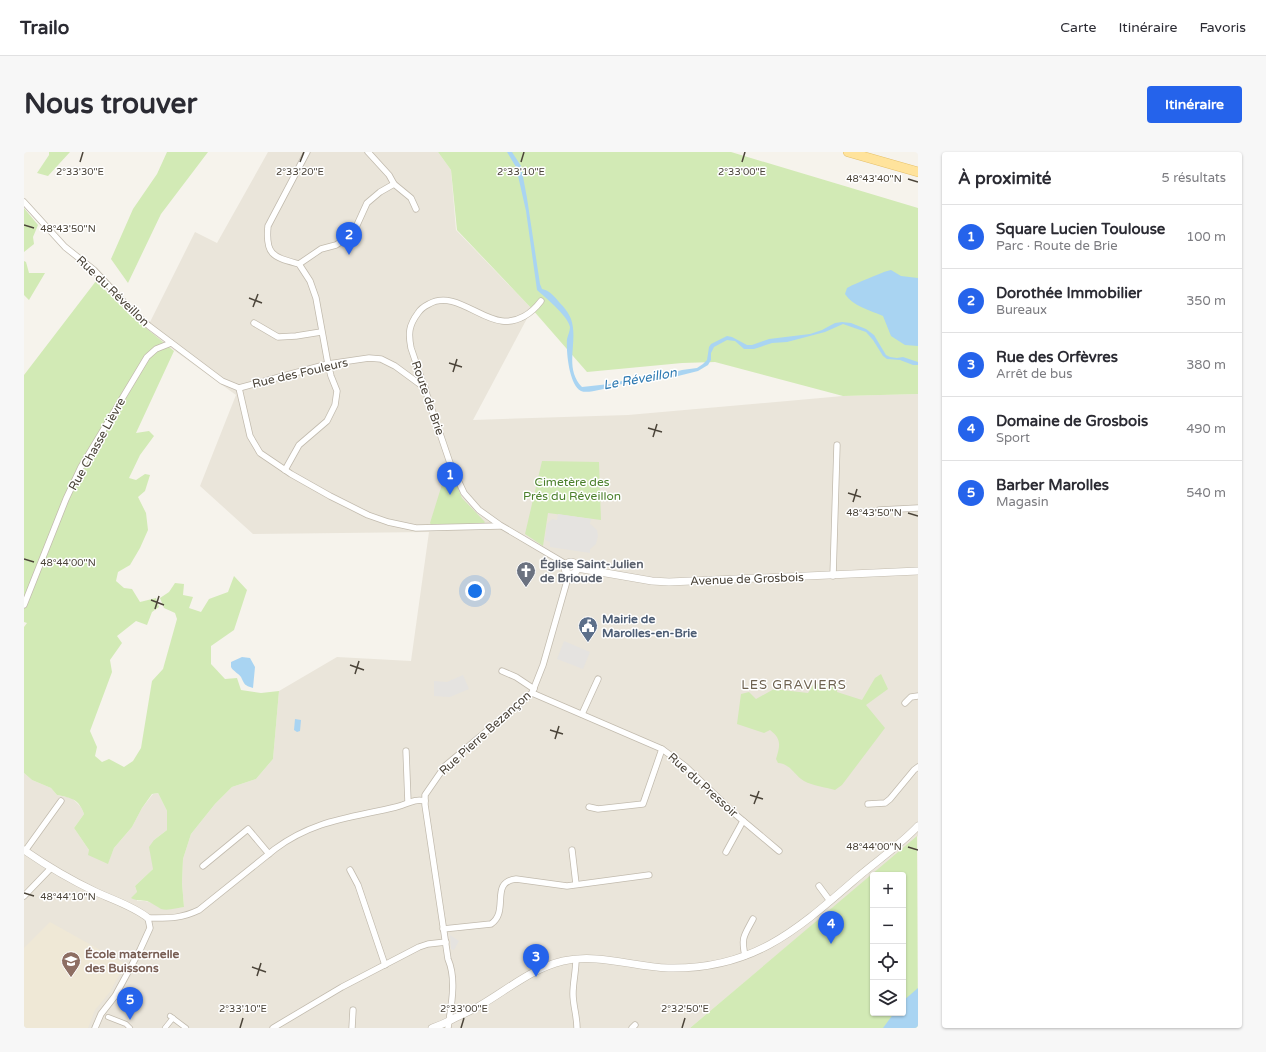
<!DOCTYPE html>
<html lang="fr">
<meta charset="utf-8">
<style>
body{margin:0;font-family:"Varela Round",sans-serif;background:#f7f7f7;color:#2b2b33}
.controls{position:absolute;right:12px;bottom:12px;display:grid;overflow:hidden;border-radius:4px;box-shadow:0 1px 3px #0004}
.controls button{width:36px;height:36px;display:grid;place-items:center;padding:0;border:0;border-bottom:1px solid #e1e1e2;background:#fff;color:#2b2b33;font:20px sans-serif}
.you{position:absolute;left:451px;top:439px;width:14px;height:14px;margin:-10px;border:3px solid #fff;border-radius:50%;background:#1a73e8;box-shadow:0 0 0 6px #1a73e833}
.badge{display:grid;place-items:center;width:26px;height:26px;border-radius:50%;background:#2563eb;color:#fff;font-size:13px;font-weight:700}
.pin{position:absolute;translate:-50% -33px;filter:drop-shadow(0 1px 2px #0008)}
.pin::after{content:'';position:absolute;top:21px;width:14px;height:12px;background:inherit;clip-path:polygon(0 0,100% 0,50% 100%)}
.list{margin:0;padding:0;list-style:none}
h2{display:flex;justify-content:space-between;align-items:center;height:52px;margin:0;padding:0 16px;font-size:17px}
h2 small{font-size:13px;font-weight:400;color:#7c7c81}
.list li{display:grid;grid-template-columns:26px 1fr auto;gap:12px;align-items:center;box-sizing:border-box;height:64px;padding:0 16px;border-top:1px solid #e1e1e2}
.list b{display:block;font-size:15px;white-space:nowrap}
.list p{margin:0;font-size:13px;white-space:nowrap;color:#7c7c81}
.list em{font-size:13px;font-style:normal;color:#7c7c81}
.icon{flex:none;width:22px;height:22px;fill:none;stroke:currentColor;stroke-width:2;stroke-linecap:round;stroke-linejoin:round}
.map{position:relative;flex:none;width:894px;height:876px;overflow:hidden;border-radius:4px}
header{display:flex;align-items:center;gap:24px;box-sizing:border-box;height:56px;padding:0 20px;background:#fff;border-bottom:1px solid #e1e1e2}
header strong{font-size:19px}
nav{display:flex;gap:22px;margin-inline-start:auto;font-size:14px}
.intro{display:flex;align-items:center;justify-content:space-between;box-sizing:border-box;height:96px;padding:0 24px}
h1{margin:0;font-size:28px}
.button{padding:10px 18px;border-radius:4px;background:#2563eb;color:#fff;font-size:14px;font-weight:700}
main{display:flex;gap:24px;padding:0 24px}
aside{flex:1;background:#fff;border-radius:4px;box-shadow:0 1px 3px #0004}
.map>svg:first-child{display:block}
.residential{fill:#eae5da}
.education{fill:#efe8d6}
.green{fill:#d2eab5;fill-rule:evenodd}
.parking{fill:#e5e3e0}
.water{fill:#a9d4f2}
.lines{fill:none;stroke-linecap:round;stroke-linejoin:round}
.pedestrian-casing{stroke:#c2bbae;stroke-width:6}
.minor-casing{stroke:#c2bbae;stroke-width:7}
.tertiary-casing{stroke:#c2bbae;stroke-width:8}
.primary-casing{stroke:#e6c16a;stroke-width:10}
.pedestrian{stroke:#fff;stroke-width:4.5}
.minor{stroke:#fff;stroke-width:5.5}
.tertiary{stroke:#fff;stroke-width:7}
.primary{stroke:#ffe39c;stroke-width:9}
.ticks{fill:none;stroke:#4b4439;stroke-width:1.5}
.labels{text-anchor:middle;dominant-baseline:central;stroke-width:3;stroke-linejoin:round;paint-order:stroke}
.street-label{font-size:12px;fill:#4b4439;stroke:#fff}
.park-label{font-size:12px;fill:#4a7f2a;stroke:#fff}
.worship-label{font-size:12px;font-weight:bold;fill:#5b616d;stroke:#fff;text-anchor:start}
.service-label{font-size:12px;font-weight:bold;fill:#4e5e75;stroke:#fff;text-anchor:start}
.education-label{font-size:12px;font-weight:bold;fill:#785e54;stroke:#fff;text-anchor:start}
.water-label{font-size:13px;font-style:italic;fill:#2e7ab2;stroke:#fff}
.neighbourhood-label{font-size:13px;letter-spacing:1px;fill:#6e6250;stroke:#fff}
.ticks-label{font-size:10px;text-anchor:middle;fill:#4b4439;stroke:#fff;stroke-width:3;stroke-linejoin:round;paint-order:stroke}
</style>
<header>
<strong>Trailo</strong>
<nav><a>Carte</a><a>Itinéraire</a><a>Favoris</a></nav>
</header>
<div class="intro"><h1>Nous trouver</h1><a class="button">Itinéraire</a></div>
<main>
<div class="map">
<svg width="894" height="876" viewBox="0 0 894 876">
<rect width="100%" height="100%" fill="#f6f3ec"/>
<polygon class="residential" points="244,0 414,0 427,18 432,78 508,157 449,268 604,263 819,244 894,242 894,684 666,876 0,876 0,621 8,628 27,636 33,643 48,646 57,655 60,662 50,676 65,698 84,711 90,696 108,675 118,656 129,642 134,641 143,659 143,678 130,688 129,717 111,734 113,740 113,749 121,749 128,751 139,757 160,755 158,731 159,707 167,682 191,652 208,635 232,627 249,607 255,539 313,505 387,509 405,380 229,382 176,334 212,243 122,178 171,80 193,91"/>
<polygon class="education" points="26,770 101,812 86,840 71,858 64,876 0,876 0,796"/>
<g class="green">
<polygon points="25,0 46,0 24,24 13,21 25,3"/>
<polygon points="143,0 184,0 137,62 104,131 87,107 109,57 133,22"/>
<polygon points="414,0 707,0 894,56 894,242 819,244 691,210 658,211 563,220 508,157 433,78 427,18"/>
<polygon points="0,56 14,73 9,85 10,92 0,100"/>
<polygon points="0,109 2,110 5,121 21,121 5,148 0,143"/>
<path d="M72,129L106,163L150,199L112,281L125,279L130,284L116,303L105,326L112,328L121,322L126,323L121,339L114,345L122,361L124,378L116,396L106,413L94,420L92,429L100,436L108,437L116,450L132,446L135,455L128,460L123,473L112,469L93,484L98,491L86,508L88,520L66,579L73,595L71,604L78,610L85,607L100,615L109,609L117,596L128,529L139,517L153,467L151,461L140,456L136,446L145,440L151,431L160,432L159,443L169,445L165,456L177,460L185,447L204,440L210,424L223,438L210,478L187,494V512L201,527L213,526L217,538L237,541L255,539L249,607L232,627L208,635L191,652L167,682L159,707L158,731L160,755C153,756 144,759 137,757C132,754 128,751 123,749C117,748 112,749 107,746L113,740L111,734L129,717L125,695L130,688L143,678V659L134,641L128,642L118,656L108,675L90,696L84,712L64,703L65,698L50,676L60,662C55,647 48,646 33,643L27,636L8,628L0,621V475L3,471L0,470V223Z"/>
<polygon points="518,309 575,310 577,368 524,361 519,394 501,382"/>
<polygon points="424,313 438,346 461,370 458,373 408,374 406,371"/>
<path d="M857,522L864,537L842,553L861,576L818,633L811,638C801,635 789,634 780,629C770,623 767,612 754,611L752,607C756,594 758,587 746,578L740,581L713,572L717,542L725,540L732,547L750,537L784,541L790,532L814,531L813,540L838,548L851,526Z"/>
<path d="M893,684L894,876H666ZM849,723H879V861H849Z"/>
</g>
<g class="parking">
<polygon points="534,362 567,367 566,372 573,378 574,384 572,392 566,397 566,401 526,395 526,390 521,388 523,372 528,367 533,368"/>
<polygon points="540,489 566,500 559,517 533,507"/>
<polygon points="439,523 445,537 426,545 410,544 410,529 423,530"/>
<polygon points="426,783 435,789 430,798 427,797"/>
</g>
<g class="water">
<path d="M483,0H488L497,14L503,46L516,132L518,137C525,138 531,145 535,150C539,154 545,161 547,167C555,190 539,215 558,235L585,232L624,223L644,222L658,218L673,216L679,212L683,208L685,195L687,192L703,184L708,185L723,193H728L745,187L786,182L798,178L811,171L818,170L827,171L842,177L850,183L862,203L866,205L873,206L879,205L894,210V213H889L876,208L863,207L859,204L849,188L842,180L819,172L801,180L763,190L748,191L730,197H720L711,189L703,188L690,195L687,201V208L684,213L674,219L650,225L628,226L609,231L590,233L588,235C581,236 564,242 557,239C545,233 542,199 543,187C544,183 546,179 546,175C544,164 521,145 513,138L502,59L492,15Z"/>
<path d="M867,118L877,124L894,126V194L881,193L867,184L859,164C845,158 829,154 821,142L823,136C830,132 836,130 843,127C851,124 858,120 867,118Z"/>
<path d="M218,505L226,506L231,515L229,536C220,533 221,533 217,525C214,521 209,519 207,515V510Z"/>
<polygon points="271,567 277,568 276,579 273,580 270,578"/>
<polygon points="894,836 894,876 859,876 870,861 879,861 879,849"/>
</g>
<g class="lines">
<g class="pedestrian-casing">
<g id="pedestrian">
<polyline points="146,864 162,876"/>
<polyline points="84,865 102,872 106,876"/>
<polyline points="141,876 149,866"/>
</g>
</g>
<g class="minor-casing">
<g id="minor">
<polyline points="344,0 365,23 370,32 387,46 392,57"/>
<polyline points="0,50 41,95 70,118 110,161 125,174 198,229 215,236"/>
<polyline points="275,112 297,97 312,93 324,85 333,73 343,51 356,40 370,32"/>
<path d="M517,149C508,161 494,171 478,169C455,167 429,138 405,152C401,154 397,156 394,161C385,173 384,181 387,196L426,311L440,341L455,358L476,373L542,412"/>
<polyline points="230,171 254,185 272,184 297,180"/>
<polyline points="215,236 226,284 236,301 267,322 306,344 344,363 364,370 392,376 476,374"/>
<polyline points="215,236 304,212 345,206 357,207 371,214 401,236"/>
<path d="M261,318L275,293L303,269L311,253L313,239L307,224L304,212L292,146L286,129L275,112C250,105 241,104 244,74L283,0"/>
<polyline points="855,358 894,356"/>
<polyline points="809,424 813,293"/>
<polyline points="0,453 42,347 57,315 123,205 132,197 147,191"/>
<polyline points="478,519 492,525 510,537"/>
<polyline points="508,541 638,597 661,614 711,662 755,699"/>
<polyline points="881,551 887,545 894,544"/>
<polyline points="558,562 574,527"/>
<polyline points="382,599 384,650"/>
<polyline points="844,652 861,651 866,647 890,618 894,615"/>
<polyline points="565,655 574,657 619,652 638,597"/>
<polyline points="548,698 552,732"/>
<polyline points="1,699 37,649"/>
<polyline points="702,700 719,669"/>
<polyline points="179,714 224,677 245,702"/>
<polyline points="326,718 334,733 361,813"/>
<polyline points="795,734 806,749"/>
<polyline points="0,744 27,716"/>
<path d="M419,777L467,772C486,759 465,730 492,727L543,734L625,723"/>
<path d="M721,804C717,785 720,784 729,767"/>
<path d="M552,807C552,819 549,830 549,842C549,853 553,864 553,876"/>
<path d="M71,876L77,862L91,844L116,798L126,776L124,766C145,766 156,767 175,758L251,697C290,668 326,666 372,655C383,653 389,646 401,649"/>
<polyline points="249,876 318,835 395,795 404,792 422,790"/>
<polyline points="328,876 329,858"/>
<path d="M424,876C427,854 433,828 424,807L401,653V643L421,614L508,541L519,513L545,422"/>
<polyline points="608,876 611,873"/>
</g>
</g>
<g class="tertiary-casing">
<g id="tertiary">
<circle cx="547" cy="416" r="6"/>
<polyline points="553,416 628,429 645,430 894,419"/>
<path d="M0,698C23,714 47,728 72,740C89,748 109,754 124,766"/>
<path d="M408,876C414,874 419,872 425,869C436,863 447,859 457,853C484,837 509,816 539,809C574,801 610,815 644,816C730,818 774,777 834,725C854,708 876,693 894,674"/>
</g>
</g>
<g class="primary-casing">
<polyline id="primary" points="824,0 894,20"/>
</g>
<use href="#pedestrian" class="pedestrian"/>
<use href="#minor" class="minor"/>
<use href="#tertiary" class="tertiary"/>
<use href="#primary" class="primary"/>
</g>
<path class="ticks" d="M56,10L59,0M276,10L280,0M497,10L500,0M718,10L721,0M884,27L894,30M0,73L10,76M225,146L238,151M229,155L234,142M425,211L438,215M429,220L433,207M624,276L638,280M629,285L633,272M824,341L837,345M829,350L833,337M884,361L894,364M0,407L10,410M127,448L140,453M131,457L135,444M326,513L340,518M331,522L335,509M526,578L539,582M531,587L535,574M726,643L739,647M730,652L735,639M884,695L894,698M0,741L10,744M228,815L242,820M233,824L237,811M216,876L219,866M437,876L440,866M658,876L661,866"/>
<defs>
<g id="church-pin" transform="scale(1)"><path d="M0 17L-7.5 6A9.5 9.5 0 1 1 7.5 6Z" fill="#6b7280" stroke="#fff"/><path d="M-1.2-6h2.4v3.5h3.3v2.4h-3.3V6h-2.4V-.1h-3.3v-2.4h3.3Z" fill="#fff"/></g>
<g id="civic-pin" transform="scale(1)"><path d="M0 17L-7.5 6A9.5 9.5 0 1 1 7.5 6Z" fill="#5c6f8a" stroke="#fff"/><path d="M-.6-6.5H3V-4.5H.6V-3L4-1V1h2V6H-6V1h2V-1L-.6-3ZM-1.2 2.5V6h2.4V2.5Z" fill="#fff"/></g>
<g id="school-pin" transform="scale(1)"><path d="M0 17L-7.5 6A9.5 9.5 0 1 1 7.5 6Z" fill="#8d6e63" stroke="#fff"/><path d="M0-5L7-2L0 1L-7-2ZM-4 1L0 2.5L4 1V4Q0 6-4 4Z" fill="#fff"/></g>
</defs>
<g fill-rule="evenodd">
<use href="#church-pin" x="502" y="419"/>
<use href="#civic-pin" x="564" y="474"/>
<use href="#school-pin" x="47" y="809"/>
</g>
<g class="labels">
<g class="street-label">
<text transform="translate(89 139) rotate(44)">Rue du Réveillon</text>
<text transform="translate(276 221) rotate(-13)">Rue des Fouleurs</text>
<text transform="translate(404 246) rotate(71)">Route de Brie</text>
<text transform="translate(73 292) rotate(-61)">Rue Chasse Lièvre</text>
<text transform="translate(723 427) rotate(-2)">Avenue de Grosbois</text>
<text transform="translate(461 581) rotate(-42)">Rue Pierre Bezançon</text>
<text transform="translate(679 633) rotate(42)">Rue du Pressoir</text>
</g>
<g class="park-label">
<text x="548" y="330">Cimetère des<tspan x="548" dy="14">Prés du Réveillon</tspan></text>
</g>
<g class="worship-label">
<text x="516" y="412">Église Saint-Julien<tspan x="516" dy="14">de Brioude</tspan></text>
</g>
<g class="service-label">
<text x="578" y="467">Mairie de<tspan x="578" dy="14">Marolles-en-Brie</tspan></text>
</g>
<g class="education-label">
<text x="61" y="802">École maternelle<tspan x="61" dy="14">des Buissons</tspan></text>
</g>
<g class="water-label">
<text transform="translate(616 227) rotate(-10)">Le Réveillon</text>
</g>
<g class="neighbourhood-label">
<text x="770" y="533">LES GRAVIERS</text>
</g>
</g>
<g class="ticks-label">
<text x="56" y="23">2°33'30"E</text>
<text x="276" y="23">2°33'20"E</text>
<text x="497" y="23">2°33'10"E</text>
<text x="718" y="23">2°33'00"E</text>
<text x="850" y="30">48°43'40"N</text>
<text x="44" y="80">48°43'50"N</text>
<text x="850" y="364">48°43'50"N</text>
<text x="44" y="414">48°44'00"N</text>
<text x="850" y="698">48°44'00"N</text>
<text x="44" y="748">48°44'10"N</text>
<text x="219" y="860">2°33'10"E</text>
<text x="440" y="860">2°33'00"E</text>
<text x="661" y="860">2°32'50"E</text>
</g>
</svg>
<div class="controls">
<button>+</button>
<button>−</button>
<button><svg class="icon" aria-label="locate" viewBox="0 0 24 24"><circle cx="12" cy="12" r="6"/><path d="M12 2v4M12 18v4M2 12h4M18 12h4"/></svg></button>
<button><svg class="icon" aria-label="layers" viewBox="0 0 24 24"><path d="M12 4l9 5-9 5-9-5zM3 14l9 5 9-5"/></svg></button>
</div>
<div class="you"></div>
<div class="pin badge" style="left:426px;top:343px">1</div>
<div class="pin badge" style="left:325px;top:103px">2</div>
<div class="pin badge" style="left:512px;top:825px">3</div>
<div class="pin badge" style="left:807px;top:792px">4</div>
<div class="pin badge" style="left:106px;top:868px">5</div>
</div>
<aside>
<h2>À proximité<small>5 résultats</small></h2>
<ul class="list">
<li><span class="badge">1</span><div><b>Square Lucien Toulouse</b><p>Parc · Route de Brie</p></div><em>100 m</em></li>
<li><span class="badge">2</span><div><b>Dorothée Immobilier</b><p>Bureaux</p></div><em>350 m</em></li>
<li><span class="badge">3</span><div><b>Rue des Orfèvres</b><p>Arrêt de bus</p></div><em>380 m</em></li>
<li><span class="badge">4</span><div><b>Domaine de Grosbois</b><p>Sport</p></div><em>490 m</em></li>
<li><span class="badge">5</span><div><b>Barber Marolles</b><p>Magasin</p></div><em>540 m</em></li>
</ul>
</aside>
</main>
